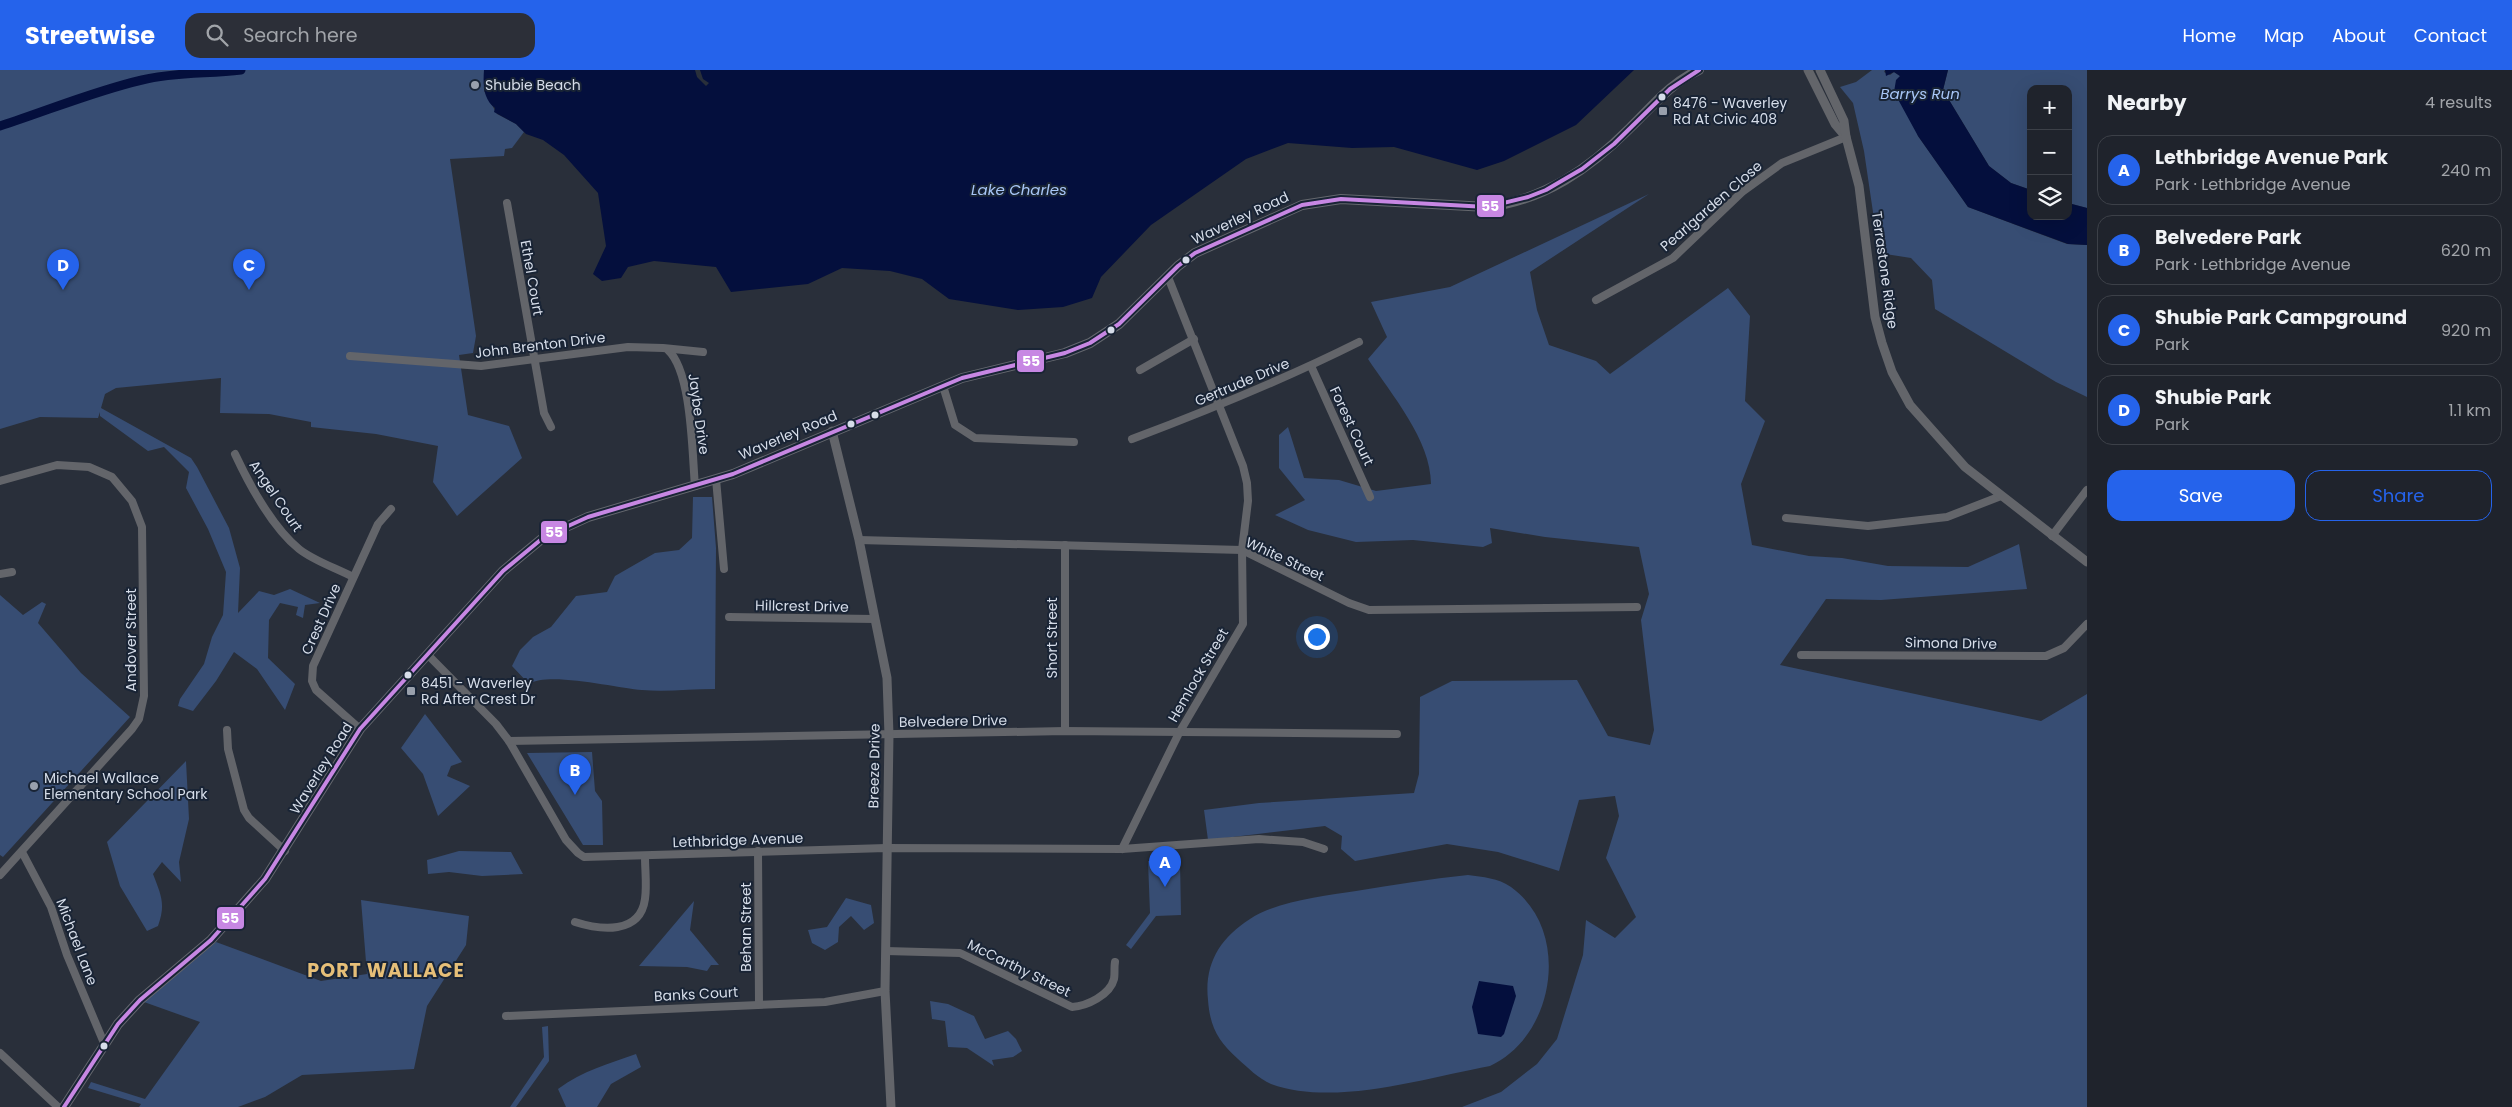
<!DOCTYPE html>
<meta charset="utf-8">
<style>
body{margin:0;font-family:Poppins,sans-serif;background:#2c2f38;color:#f1f3f6}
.controls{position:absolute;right:15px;top:15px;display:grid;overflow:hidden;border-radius:10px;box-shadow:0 5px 20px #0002}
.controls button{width:45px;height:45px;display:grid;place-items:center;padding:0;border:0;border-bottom:1px solid #3c4048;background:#1f232c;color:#f1f3f6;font:25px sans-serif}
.you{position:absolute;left:1316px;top:566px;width:18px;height:18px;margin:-12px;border:4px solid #fff;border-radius:50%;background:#1a73e8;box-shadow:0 0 0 8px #1a73e833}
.badge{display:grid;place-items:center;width:32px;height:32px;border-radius:50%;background:#2563eb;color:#fff;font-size:16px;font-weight:700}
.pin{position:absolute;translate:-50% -41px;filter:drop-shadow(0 1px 2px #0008)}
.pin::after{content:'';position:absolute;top:26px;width:18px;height:15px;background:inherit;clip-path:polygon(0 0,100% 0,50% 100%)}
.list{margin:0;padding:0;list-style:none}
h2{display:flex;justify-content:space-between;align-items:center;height:65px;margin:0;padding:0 20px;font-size:21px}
h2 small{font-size:16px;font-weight:400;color:#a1a4a9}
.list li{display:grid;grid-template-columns:32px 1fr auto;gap:15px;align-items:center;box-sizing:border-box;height:70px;margin:0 10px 10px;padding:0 10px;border:1px solid #3c4048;border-radius:15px}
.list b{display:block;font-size:19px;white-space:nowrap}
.list p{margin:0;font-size:16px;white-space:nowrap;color:#a1a4a9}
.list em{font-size:16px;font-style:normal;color:#a1a4a9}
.actions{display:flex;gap:10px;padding:15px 20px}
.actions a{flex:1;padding:11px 0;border:1px solid #2563eb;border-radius:15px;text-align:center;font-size:18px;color:#2563eb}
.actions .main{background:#2563eb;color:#fff}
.icon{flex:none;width:28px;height:28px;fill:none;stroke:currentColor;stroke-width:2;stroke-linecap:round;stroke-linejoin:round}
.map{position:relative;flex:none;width:2087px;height:1037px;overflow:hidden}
header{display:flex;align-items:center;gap:30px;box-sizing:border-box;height:70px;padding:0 25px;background:#2563eb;color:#fff}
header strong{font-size:24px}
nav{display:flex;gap:28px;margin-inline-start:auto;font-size:18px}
.search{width:350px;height:45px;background:#2c2f38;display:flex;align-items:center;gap:12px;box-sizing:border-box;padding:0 18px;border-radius:15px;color:#a1a4a9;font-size:19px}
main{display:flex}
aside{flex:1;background:#1f232c}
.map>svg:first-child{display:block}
.green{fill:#374d73}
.water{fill:#040f3d}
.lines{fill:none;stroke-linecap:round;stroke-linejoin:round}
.canal{stroke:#040f3d;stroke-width:9}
.minor{stroke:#63656a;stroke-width:8}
.tertiary{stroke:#63656a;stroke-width:9}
.secondary{stroke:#65686e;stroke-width:10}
.bus-1-casing{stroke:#192435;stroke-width:8}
.bus-1{stroke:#c787e3;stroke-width:4}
.poi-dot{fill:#99a0ac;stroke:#192435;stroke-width:2}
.bus-dot{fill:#d6dde9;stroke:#192435;stroke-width:2}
.labels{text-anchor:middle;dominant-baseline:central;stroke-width:4;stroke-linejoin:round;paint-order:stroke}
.poi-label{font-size:14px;fill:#d6dde9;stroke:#192435;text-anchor:start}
.street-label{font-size:14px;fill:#d6dde9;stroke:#192435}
.water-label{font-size:15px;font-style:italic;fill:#a8c6f7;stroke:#192435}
.district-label{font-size:19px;font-weight:bold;letter-spacing:1px;fill:#e6bf78;stroke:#192435}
.line-badge{stroke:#192435;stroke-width:2}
.badge-label{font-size:14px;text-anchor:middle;font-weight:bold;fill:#fff}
</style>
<header>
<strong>Streetwise</strong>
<div class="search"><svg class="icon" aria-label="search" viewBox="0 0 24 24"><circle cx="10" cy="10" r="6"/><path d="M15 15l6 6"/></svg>Search here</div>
<nav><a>Home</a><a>Map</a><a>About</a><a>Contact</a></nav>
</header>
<main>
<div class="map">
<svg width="2087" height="1037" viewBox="0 0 2087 1037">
<rect width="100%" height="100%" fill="#292f3a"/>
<g class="green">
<polygon points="0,0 484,0 484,21 497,44 516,54 524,62 512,78 505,79 504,86 450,89 476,266 473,283 459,285 468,345 509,356 522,388 457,446 433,412 438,376 376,364 311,357 311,352 269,344 220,343 221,308 116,318 105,324 101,338 191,388 197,397 229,458 240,498 238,543 259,521 274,525 290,519 320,533 305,535 303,548 296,545 298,537 280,533 269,550 268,588 295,614 285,640 257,599 234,582 216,611 193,641 178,636 180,629 204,594 212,567 223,545 226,502 208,459 186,418 189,402 164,377 148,381 100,346 100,342 98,348 40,347 0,359"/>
<polygon points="1872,0 1885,0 1884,2 1890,5 1894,2 1900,6 1918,66 1968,137 2067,174 2087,175 2087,327 2056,312 1935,239 1932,210 1911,188 1879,183 1864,81 1853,33 1840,17 1856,12"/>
<polygon points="1948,0 2087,0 2087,138 2068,133 2068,19 2031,19 2031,120 2011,113 1989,96 1943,20"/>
<path d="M1649,124L1530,202L1537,240L1549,275L1596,291L1610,304L1728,218L1750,246L1745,331L1765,351L1741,414L1752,475L1809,486L1842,488L1888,496L1968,497L2019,474L2027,519L1881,530L1826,529L1780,595L2041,651L2087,624V1037H1462L1501,1022L1537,994L1557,969L1583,885L1586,850L1615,868L1636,847L1606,788L1619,746L1615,726L1579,730L1559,801L1498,782L1447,774L1355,791L1341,779L1342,766L1325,756L1208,770L1204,740L1259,733L1414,723L1419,704L1420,627L1452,611L1577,610L1608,666L1650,675L1654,660L1641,550L1649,524L1639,477L1545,467L1490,458L1492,473L1483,477L1413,470L1356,472L1308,460L1275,445L1305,430L1279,398V365L1288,357L1304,408L1339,410L1376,421L1431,414C1431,370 1391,324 1368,289L1387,267L1371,232L1450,217Z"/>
<path d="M693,427H712L716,478L715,619C691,619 666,622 642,620C617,618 548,601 529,614L512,596L520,580L533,567L551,557L576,526L607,522L615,506L655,483L679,480L692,468Z"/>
<polygon points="0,525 23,545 42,532 46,534 38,553 81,603 130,647 3,787 0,785"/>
<polygon points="425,644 462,692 451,696 447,706 470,716 438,746 423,704 401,678"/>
<polygon points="592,682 595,721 602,731 603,775 583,775 527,683"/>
<path d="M186,691L189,749L179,792L181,812L162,792L153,804C161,825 166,834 158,856L147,861L120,816L107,772Z"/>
<polygon points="459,781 511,782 523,804 482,806 449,802 428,804 427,790"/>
<polygon points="1180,790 1181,845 1156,846 1131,879 1126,875 1150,843 1148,791"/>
<path d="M1468,805C1483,807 1498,808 1511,817C1572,861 1555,966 1490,996C1425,1008 1335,1037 1271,1014C1259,1009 1247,997 1238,989C1218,971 1210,957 1208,930C1204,894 1220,868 1250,849C1278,831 1323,826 1356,821C1393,815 1430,809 1468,805Z"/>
<polygon points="846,828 871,835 874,853 864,860 851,846 839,857 838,872 825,880 812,873 808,860 827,857"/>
<polygon points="361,830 469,846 466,875 427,936 414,999 302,1005 265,1027 238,1037 139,1037 141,1034 88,1018 91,1012 145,1029 200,952 144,932 216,872 321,911 367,904"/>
<polygon points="694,831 690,860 719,895 711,895 707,901 687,897 639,896"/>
<polygon points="930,931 948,934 974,946 985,969 1008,961 1016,969 1022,981 1013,987 992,990 994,996 967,978 948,977 945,951 932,949"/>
<polygon points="548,956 549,991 516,1037 510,1037 544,987 542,957"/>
<path d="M636,984L641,997L611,1014L597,1037H566L558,1019C583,1000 609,994 636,984Z"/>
</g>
<g class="water">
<path d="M484,0H695L697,7L706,16L709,13L703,9L700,0H1634L1576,55L1504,91L1477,100L1394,77L1352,78L1288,73L1246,89L1151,155L1101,207L1092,228L1063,237L1018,240L949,229L922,209L890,201L842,198L808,214L731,222L716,197L654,191L628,197L621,208L602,211L593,204L606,176L598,123L564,85L543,70L526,64L516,54L494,42L495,38C483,29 483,14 484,0Z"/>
<polygon points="1885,0 1948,0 1943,20 1989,96 2011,113 2031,120 2031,146 2068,146 2068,133 2087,138 2087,175 2068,174 1968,137 1918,66 1894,22 1896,10 1900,6 1894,2 1886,6"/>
<polygon points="1479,911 1513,916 1516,926 1504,964 1501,967 1478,964 1472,937"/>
</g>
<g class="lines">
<path class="canal" d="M0,56C47,41 94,21 142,10C174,2 208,4 241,0"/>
<g class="minor">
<polyline points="507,133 544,343 551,357"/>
<polyline points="1596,230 1673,188 1742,122 1782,93 1846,67"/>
<path d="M668,280C692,302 692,383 695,416"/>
<polyline points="350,286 481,296 628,277 663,278 703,282"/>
<polyline points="1311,296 1370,427"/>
<polyline points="1140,300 1194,269"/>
<polyline points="943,316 955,355 975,368 1074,372"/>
<path d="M1132,369C1209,340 1285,309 1359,272"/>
<path d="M235,384C249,414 273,458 299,479C314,491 336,498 353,507"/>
<polyline points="716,409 724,499"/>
<polyline points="0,411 57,395 89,397 112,407 132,431 142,457 144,626 139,649 132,659 0,805"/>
<polyline points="1786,448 1868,456 1947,447 2001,426"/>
<polyline points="2052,466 2087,420"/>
<polyline points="859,470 1242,480 1349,533 1369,540 1637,537"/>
<polyline points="1065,475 1065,661"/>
<polyline points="0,504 12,502"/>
<polyline points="729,547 875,549"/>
<polyline points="428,585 496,654 509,671 566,770 578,783 584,787 886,778 1122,779 1259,769 1303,772 1324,779"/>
<polyline points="1801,585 2046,586 2064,578 2087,554"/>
<polyline points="360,659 316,620 312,611 313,596 378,454 391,439"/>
<polyline points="227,660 228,679 244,740 249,748 285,781"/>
<polyline points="509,671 1065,661 1397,664"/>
<polyline points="1122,779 1179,663 1243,554 1242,480 1248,431 1247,413 1243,396 1168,207"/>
<polyline points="758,781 759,933"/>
<polyline points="22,782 51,837 67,885 104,973"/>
<path d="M575,852C600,860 640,865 645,829C647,816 645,800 645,787"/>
<path d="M886,881L960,883L1072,937C1087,936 1110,925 1114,909C1115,904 1114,897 1115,892"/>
<polyline points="506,946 825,932 885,921"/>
<polyline points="0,983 58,1037"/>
</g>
<g class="tertiary">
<polyline points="1808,0 1835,54 1846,67"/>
<polyline points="1820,0 1844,51 1846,67 1859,116 1875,247 1882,273 1892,302 1910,335 1965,397 2087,492"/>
<polyline points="832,361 859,470 887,608 889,665 885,921 891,1037"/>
</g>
<path class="secondary" d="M64,1037L118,954L140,930L211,870L265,809L360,659L503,501L544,467L588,447L733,404L962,308L1065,283L1090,273L1119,254L1178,196L1195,183L1302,135L1341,129L1487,137C1544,130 1589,99 1629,59C1651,38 1670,13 1699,0"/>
<g class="bus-1-casing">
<polyline id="bus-1" points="64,1037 118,954 140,930 211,870 265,809 360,659 503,501 544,467 588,447 733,404 962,308 1065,283 1090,273 1119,254 1178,196 1195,183 1302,135 1341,129 1487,137 1528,127 1546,120 1582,99 1614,74 1670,19 1699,0"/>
</g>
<use href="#bus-1" class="bus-1"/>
</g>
<g class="poi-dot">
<circle cx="475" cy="15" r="5"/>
<rect x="1658" y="36" width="10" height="10" rx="2.5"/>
<rect x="406" y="616" width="10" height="10" rx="2.5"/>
<circle cx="34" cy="716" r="5"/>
</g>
<g class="bus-dot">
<circle cx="1662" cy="27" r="4.5"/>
<circle cx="1186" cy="190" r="4.5"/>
<circle cx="1111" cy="260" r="4.5"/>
<circle cx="875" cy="345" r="4.5"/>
<circle cx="851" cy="354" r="4.5"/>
<circle cx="408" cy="605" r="4.5"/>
<circle cx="104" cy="976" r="4.5"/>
</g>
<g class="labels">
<g class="poi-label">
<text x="485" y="15">Shubie Beach</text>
<text x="1673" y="33">8476 - Waverley<tspan x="1673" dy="16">Rd At Civic 408</tspan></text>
<text x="421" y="613">8451 - Waverley<tspan x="421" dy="16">Rd After Crest Dr</tspan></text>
<text x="44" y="708">Michael Wallace<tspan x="44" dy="16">Elementary School Park</tspan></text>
</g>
<g class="street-label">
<text transform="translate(1711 136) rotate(-41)">Pearlgarden Close</text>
<text transform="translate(1240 148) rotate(-25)">Waverley Road</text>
<text transform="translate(1885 200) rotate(82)">Terrastone Ridge</text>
<text transform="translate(532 208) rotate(80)">Ethel Court</text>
<text transform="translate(540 275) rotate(-7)">John Brenton Drive</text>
<text transform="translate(1242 312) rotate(-23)">Gertrude Drive</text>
<text transform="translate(699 344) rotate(82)">Jaybe Drive</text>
<text transform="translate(1352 356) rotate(65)">Forest Court</text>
<text transform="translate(788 365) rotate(-23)">Waverley Road</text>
<text transform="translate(276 426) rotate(56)">Angel Court</text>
<text transform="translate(1285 489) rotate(25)">White Street</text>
<text transform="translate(802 536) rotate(1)">Hillcrest Drive</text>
<text transform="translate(321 549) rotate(-66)">Crest Drive</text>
<text transform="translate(1052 568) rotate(-90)">Short Street</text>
<text transform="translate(131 570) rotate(-90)">Andover Street</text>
<text transform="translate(1951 573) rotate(1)">Simona Drive</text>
<text transform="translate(1198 605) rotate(-60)">Hemlock Street</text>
<text transform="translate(953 651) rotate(-1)">Belvedere Drive</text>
<text transform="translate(874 696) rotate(-89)">Breeze Drive</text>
<text transform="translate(321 698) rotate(-58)">Waverley Road</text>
<text transform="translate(738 770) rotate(-2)">Lethbridge Avenue</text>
<text transform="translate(746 857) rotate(-90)">Behan Street</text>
<text transform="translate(77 872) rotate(69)">Michael Lane</text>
<text transform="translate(1019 898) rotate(26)">McCarthy Street</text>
<text transform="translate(696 924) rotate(-3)">Banks Court</text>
</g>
<g class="water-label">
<text x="1920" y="23">Barrys Run</text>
<text x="1019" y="119">Lake Charles</text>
</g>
<g class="district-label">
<text x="386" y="900">PORT WALLACE</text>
</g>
</g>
<g class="line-badge">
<rect x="1476" y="124" width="29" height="24" rx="5" fill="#c787e3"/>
<rect x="1016" y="279" width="29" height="24" rx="5" fill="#c787e3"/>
<rect x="540" y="450" width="28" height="24" rx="5" fill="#c787e3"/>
<rect x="216" y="836" width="29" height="24" rx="5" fill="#c787e3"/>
</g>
<g class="badge-label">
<text x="1490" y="141">55</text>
<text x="1031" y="296">55</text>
<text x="554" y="467">55</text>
<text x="230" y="853">55</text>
</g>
</svg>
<div class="controls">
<button>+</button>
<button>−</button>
<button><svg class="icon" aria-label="layers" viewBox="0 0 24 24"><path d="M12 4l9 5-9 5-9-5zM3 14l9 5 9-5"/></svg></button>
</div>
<div class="you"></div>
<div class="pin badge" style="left:1165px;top:817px">A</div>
<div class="pin badge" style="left:575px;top:725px">B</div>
<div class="pin badge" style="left:249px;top:220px">C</div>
<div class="pin badge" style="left:63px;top:220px">D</div>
</div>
<aside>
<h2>Nearby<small>4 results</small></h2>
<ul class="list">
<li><span class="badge">A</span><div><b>Lethbridge Avenue Park</b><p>Park · Lethbridge Avenue</p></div><em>240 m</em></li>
<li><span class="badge">B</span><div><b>Belvedere Park</b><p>Park · Lethbridge Avenue</p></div><em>620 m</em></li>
<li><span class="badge">C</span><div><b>Shubie Park Campground</b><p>Park</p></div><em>920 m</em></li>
<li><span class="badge">D</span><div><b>Shubie Park</b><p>Park</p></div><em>1.1 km</em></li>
</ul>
<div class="actions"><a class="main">Save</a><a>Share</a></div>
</aside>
</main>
